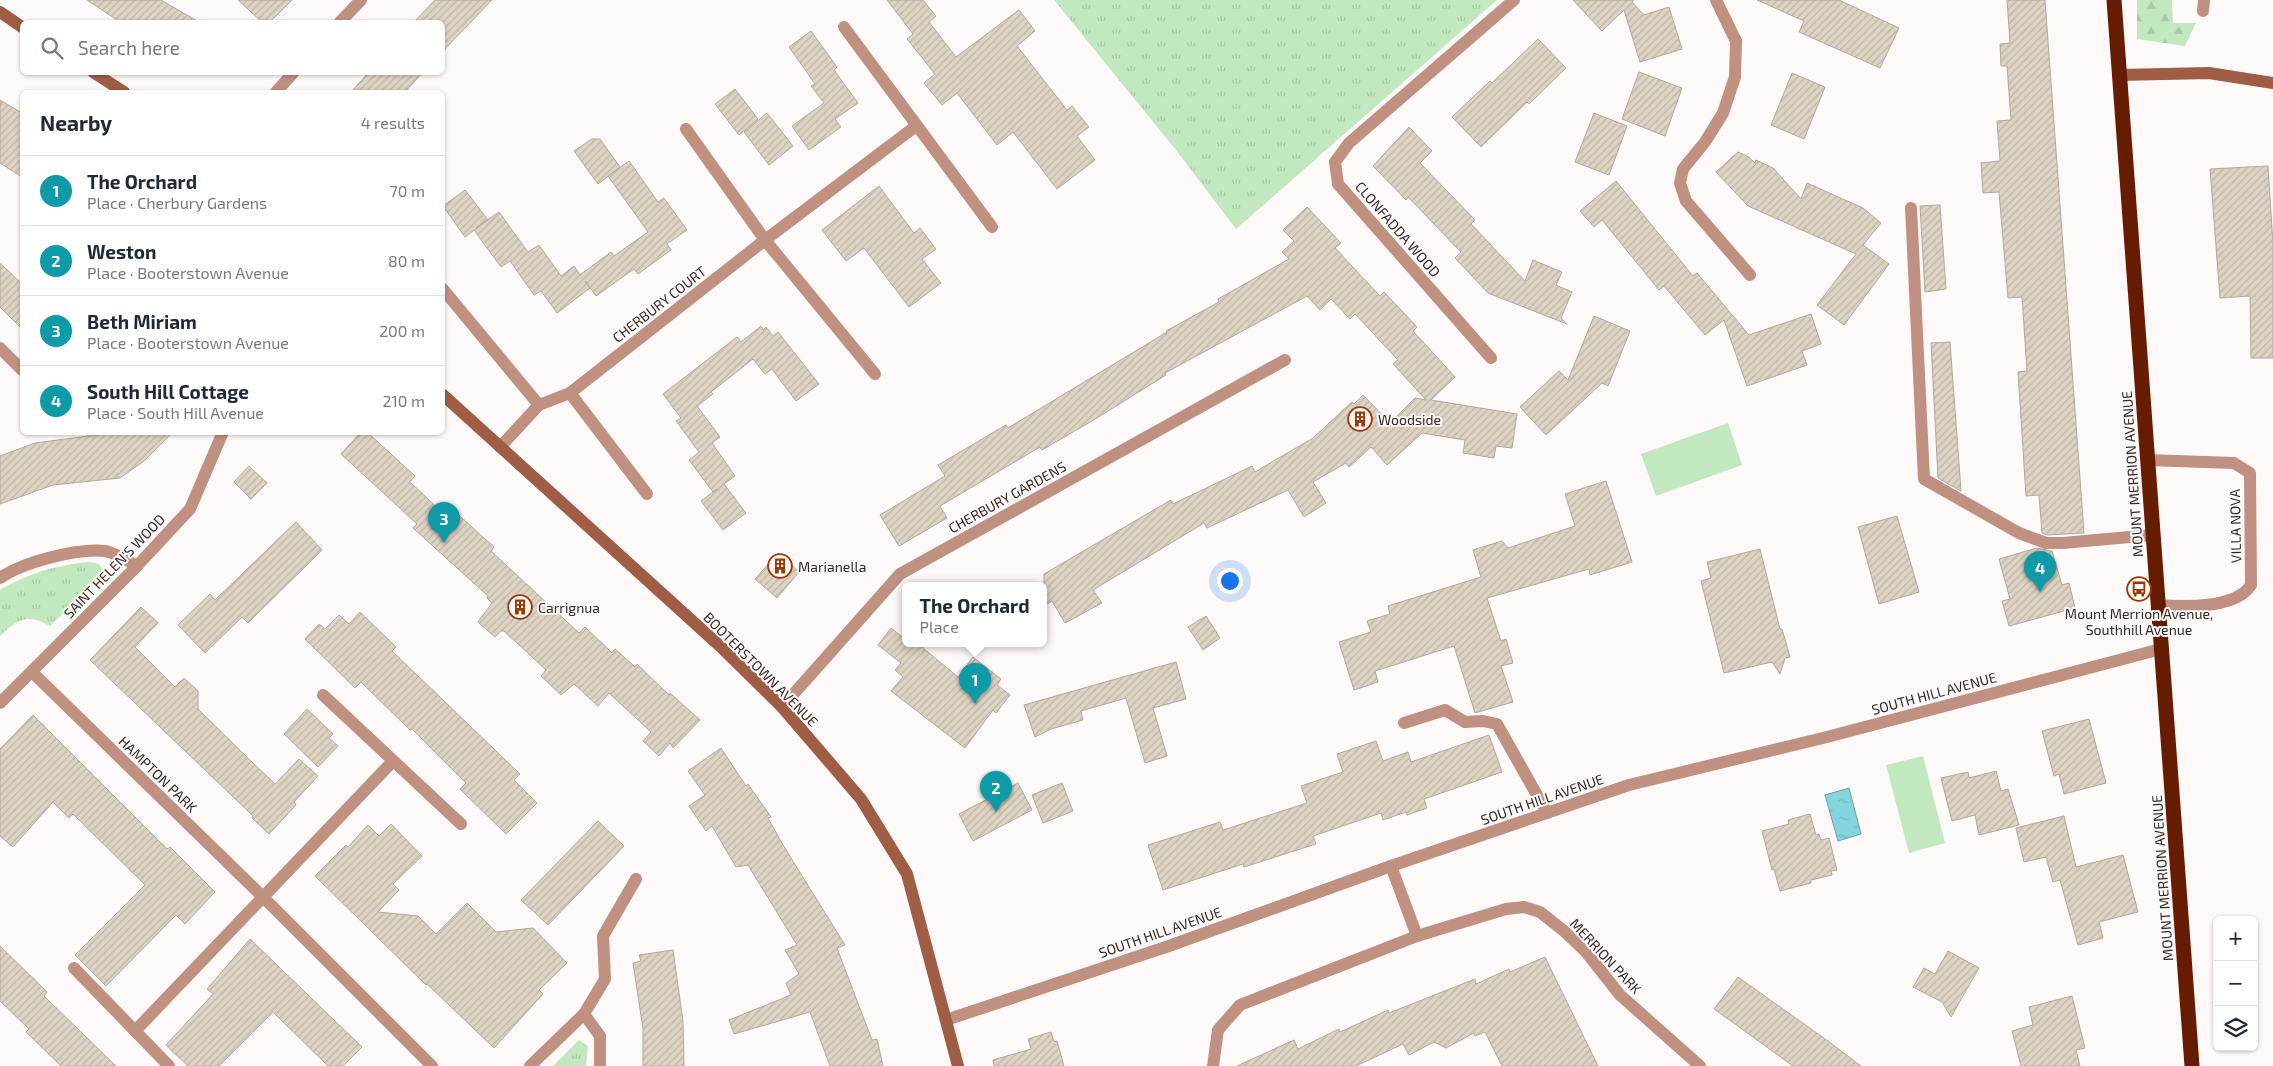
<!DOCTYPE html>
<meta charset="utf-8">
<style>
body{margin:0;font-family:"Exo 2",sans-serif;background:#f6f6f7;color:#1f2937}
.controls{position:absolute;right:15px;bottom:15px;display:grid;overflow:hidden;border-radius:8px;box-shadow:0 1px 4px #0004}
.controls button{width:45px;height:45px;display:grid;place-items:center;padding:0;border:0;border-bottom:1px solid #e0e1e3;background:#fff;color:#1f2937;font:25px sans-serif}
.you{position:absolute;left:1229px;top:580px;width:18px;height:18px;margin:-12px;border:4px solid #fff;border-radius:50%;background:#1a73e8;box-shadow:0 0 0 8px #1a73e833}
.badge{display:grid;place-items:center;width:32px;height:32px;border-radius:50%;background:#d93025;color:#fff;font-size:16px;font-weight:700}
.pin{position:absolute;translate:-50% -41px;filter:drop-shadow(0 1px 2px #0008)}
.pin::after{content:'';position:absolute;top:26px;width:18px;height:15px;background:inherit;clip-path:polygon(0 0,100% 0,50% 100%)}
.popup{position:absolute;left:902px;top:582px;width:145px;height:65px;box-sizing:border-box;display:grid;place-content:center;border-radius:8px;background:#fff;filter:drop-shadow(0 1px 4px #0005);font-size:16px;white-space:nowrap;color:#747a83}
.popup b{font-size:19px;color:#1f2937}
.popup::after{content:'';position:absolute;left:50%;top:100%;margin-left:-10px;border:10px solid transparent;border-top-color:#fff}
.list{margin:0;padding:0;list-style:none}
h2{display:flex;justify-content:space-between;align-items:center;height:65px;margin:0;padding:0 20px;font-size:21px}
h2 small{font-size:16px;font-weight:400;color:#747a83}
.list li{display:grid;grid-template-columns:32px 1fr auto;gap:15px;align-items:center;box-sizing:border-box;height:70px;padding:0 20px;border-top:1px solid #e0e1e3}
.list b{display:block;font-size:19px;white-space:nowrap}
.list p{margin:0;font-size:16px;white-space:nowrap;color:#747a83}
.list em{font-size:16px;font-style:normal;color:#747a83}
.icon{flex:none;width:28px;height:28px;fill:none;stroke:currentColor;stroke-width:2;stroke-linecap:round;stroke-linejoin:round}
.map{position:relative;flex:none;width:2273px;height:1066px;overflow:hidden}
.search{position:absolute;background:#fff;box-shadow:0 1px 4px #0004;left:20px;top:20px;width:425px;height:55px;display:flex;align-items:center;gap:12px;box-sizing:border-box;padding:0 18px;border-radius:8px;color:#747a83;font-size:19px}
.panel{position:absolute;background:#fff;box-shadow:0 1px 4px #0004;left:20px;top:90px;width:425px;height:345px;border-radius:8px}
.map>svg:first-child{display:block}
.grass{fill:url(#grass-tufts)}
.forest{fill:url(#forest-firs)}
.pitch{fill:#c2e8c0}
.water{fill:url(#water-ripples);stroke:#6ba1a5}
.building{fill:url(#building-hatch);stroke:#b3a99a}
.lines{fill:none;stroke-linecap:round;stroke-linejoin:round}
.lane{stroke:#c09080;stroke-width:12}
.street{stroke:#c09080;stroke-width:12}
.secondary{stroke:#a05d46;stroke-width:12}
.highway{stroke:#651c00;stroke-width:15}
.labels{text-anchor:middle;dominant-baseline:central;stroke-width:4;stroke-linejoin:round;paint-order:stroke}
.street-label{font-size:14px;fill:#302926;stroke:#fdf9f8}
.poi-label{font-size:14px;fill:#302926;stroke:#fdf9f8;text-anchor:start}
</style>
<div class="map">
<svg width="2273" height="1066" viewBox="0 0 2273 1066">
<defs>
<pattern id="grass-tufts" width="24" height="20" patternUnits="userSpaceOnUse" patternTransform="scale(1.25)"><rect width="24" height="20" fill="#c2e8c0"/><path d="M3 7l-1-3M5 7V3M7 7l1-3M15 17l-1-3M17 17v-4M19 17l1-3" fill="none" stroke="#a7c7a5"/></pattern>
<pattern id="forest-firs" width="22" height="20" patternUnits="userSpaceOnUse" patternTransform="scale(1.25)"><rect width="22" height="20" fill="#c2e8c0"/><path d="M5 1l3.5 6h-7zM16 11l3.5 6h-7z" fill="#a7c7a5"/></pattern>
<pattern id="water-ripples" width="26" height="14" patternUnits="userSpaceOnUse" patternTransform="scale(1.25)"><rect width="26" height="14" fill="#84d4db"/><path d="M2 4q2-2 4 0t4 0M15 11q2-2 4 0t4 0" fill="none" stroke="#72b6bc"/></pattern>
<pattern id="building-hatch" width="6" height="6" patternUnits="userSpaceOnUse" patternTransform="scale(1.25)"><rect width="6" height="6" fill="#ddd3c3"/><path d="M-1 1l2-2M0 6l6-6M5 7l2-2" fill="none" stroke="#beb5a7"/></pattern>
</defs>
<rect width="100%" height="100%" fill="#fdf9f8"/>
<g class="grass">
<polygon points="1054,0 1497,0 1236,229 1176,150"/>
<path d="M89,562C97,563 101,564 103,571L101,577L50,626C27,613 18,619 0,636V590C28,573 57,565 89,562Z"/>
<polygon points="579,1040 588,1046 586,1066 553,1066"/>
</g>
<polygon class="forest" points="2137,0 2172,0 2173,23 2196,23 2185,46 2137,39"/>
<g class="pitch">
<polygon points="1728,423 1742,465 1656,496 1641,454"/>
<polygon points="1923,756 1945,843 1909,853 1886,765"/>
</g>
<polygon class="water" points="1849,788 1861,834 1838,841 1825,795"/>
<g class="building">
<polygon points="87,0 161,0 199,22 120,22"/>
<polygon points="238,0 292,0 270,22 262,22"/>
<polygon points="435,0 492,0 442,52 442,22 414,22"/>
<polygon points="887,0 923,0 936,16 929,22 956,57 1019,10 1035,31 1017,46 1067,110 1072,106 1089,127 1077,136 1095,160 1057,189 1013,132 997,145 957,93 942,105 924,83 935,74 907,39 913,34"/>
<polygon points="1573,0 1634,0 1632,2 1644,15 1669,7 1682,49 1640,62 1624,10 1602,31"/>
<polygon points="1757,0 1839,0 1899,28 1880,68 1799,32 1804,21"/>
<polygon points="2007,0 2045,0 2084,533 2047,535 2042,533 2039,495 2026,496 2018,372 2027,371 2022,297 2008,298 1999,192 1983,193 1981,163 2000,161 1997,121 2011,120 2007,66 2001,66 2000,44 2010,43"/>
<polygon points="811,31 837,67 834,70 858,103 835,119 841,127 809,150 792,126 824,103 811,86 815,84 789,47"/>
<polygon points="1538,39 1566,68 1529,104 1527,102 1481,147 1452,117 1490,81 1492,83"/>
<polygon points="369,72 423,72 405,92 351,92"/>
<polygon points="1639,72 1682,88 1665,136 1622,119"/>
<polygon points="1792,73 1825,87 1804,139 1771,125"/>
<polygon points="735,89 758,119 739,135 715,104"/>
<polygon points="0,100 22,113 22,177 0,163"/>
<polygon points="767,113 793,146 769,165 744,132"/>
<polygon points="1594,113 1627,126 1609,175 1575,162"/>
<polygon points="1409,127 1432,151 1420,163 1475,220 1471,224 1525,281 1533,260 1562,272 1556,285 1572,292 1561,318 1567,324 1488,293 1455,258 1461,252 1408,197 1406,200 1373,166"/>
<polygon points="592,139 600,139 620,167 598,184 574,151"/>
<polygon points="1738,152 1749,157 1755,163 1756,160 1773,168 1801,199 1807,183 1863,208 1881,223 1863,245 1889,264 1844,325 1817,305 1856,254 1748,206 1716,172"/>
<polygon points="629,161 658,202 664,198 687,230 667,244 671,250 638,274 634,269 596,296 585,281 590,288 557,313 541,291 534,295 510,261 501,267 474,230 465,237 443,206 465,190 488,220 476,228 499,212 528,252 539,245 561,276 574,266 580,275 611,252 614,256 648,232 608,176"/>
<polygon points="2268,166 2273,244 2273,358 2251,358 2250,296 2220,298 2210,169"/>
<polygon points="1616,181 1693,276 1697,273 1749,335 1811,314 1821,344 1802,351 1807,365 1747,386 1724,320 1705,335 1664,286 1659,290 1602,220 1594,227 1580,211"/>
<polygon points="879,186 914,233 920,228 936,249 922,259 941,283 909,307 864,248 846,261 822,230"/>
<polygon points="1940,205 1946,289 1925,292 1920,206"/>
<polygon points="1307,207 1341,243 1335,248 1380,296 1384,292 1417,327 1413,331 1455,377 1431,400 1517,414 1512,448 1496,446 1494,458 1463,453 1465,440 1422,433 1387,465 1371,447 1349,467 1346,463 1313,482 1326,503 1304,517 1288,490 1207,528 1204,523 1093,590 1102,603 1065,623 1052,601 1044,606 1044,574 1171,500 1173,504 1252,466 1255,472 1313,438 1352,402 1354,404 1363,395 1390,423 1415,398 1426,400 1393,364 1398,360 1355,314 1350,319 1331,299 1320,310 1307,296 1165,373 1166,375 1092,421 1042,450 1040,447 940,506 947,518 899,546 880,515 945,476 938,465 1006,425 1008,428 1167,332 1166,331 1219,302 1218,299 1289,259 1282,252 1294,241 1283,230"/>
<polygon points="0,263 22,284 22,329 0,307"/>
<polygon points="1594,316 1630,331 1608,386 1602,383 1546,435 1520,407 1559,371 1568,380"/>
<polygon points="761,326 763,330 766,327 773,336 778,332 819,384 796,401 772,369 765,374 753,359 711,392 713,394 697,406 720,437 712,443 735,476 724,484 746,513 723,530 701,501 717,489 713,492 689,460 699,452 676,421 681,418 663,394 737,337 741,342"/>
<polygon points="1950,342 1961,491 1938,478 1931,343"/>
<polygon points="119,432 173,432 144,461 120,478 53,485 0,504 0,456 35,443"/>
<polygon points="361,432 367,432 415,476 410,482 445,515 451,508 494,547 491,551 579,633 585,627 612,653 615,649 635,667 637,664 669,695 670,693 700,720 673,748 670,743 659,756 643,741 651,732 609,693 598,706 574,684 561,695 541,676 546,670 504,631 501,631 495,637 478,622 492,603 487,598 488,596 413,528 417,524 341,454"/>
<polygon points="249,466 267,483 251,499 234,482"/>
<polygon points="1606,481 1632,562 1590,575 1589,569 1487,598 1501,641 1506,639 1513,663 1501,666 1513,702 1475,713 1454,646 1375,671 1378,682 1354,690 1339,642 1371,632 1367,621 1390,614 1388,606 1481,577 1473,550 1502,541 1508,548 1575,526 1565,494"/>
<polygon points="1897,516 1919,592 1879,604 1858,527"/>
<polygon points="296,522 322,550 248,623 242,617 205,653 178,625 210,594 215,600"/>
<polygon points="2037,548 2052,551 2062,585 2069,583 2075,608 2009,626 2002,601 2010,599 1999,559"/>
<polygon points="1760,549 1780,629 1782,629 1790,657 1785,658 1780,674 1772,662 1724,673 1701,581 1711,578 1707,562"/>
<polygon points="778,553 799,572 777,598 755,579"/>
<polygon points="141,607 158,623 135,647 175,687 184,678 198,691 198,709 251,761 275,784 299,759 318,776 294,802 296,805 269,834 252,818 253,816 90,660"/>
<polygon points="360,612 396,647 392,651 520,774 514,780 537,803 506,834 460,789 466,783 412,729 410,730 361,682 355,688 305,639 319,624 325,629 339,615 349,624"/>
<polygon points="1206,616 1220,638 1203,650 1188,627"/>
<polygon points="891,628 906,640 906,643 915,646 917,643 958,677 973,657 1001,679 997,685 1010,695 996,713 993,710 965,748 891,691 903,677 895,670 901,663 878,645"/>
<polygon points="1176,662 1186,699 1153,708 1167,756 1145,763 1126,698 1081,711 1083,720 1051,729 1035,737 1024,705"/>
<polygon points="307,709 333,734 329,738 338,746 318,767 284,734"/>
<polygon points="33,715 167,849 170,847 215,892 185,924 176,915 106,986 75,955 145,885 73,814 69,818 53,802 13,847 0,836 0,749"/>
<polygon points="2089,719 2106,783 2064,794 2059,774 2054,776 2042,731"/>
<polygon points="1489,735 1502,772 1424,799 1427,808 1407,815 1406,812 1383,820 1381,813 1313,836 1316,844 1244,867 1243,864 1163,890 1148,845 1220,822 1223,830 1307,803 1301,786 1343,772 1337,754 1376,741 1383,761 1408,752 1411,762"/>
<polygon points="721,748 746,786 748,784 771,817 768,818 783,845 845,945 837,948 872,1040 877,1039 883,1066 830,1066 810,1012 734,1034 729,1020 791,995 786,983 799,974 785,950 797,945 748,865 736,867 712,826 706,831 689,806 705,795 688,771"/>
<polygon points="1996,771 2001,791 2008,789 2019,825 1979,835 1975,815 1952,821 1941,778 1968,772 1969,778"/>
<polygon points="1018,783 1032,810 973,841 959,814"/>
<polygon points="1062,783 1073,811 1043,823 1032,795"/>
<polygon points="1810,814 1816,835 1819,834 1821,840 1829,838 1837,870 1831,871 1832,875 1811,880 1811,883 1780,891 1774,869 1772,870 1762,831 1789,824 1788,820"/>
<polygon points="2064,816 2076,867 2123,855 2138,912 2099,922 2103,938 2078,945 2060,880 2053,882 2046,857 2024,862 2016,828"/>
<polygon points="598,821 624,846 548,925 521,900"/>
<polygon points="391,824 422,856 393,884 399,890 378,912 418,916 436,934 467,903 496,932 533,928 567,963 539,990 543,994 494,1048 427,984 426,985 315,876 346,845 348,847 368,825 379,836"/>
<polygon points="250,939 362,1047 343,1066 328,1066 273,1012 219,1066 188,1066 166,1045 213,994 207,989"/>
<polygon points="0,946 47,992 44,996 116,1066 61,1066 26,1032 29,1029 0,1001"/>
<polygon points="673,950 683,1021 684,1066 643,1066 643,1029 633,963 641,961 639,955"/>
<polygon points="1948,951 1979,968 1951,1017 1942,1002 1913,987 1924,968 1935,974"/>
<polygon points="1545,957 1598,1066 1502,1066 1485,1032 1475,1036 1474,1033 1446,1048 1434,1042 1409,1055 1403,1044 1356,1066 1237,1066 1294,1040 1298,1049 1339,1029 1340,1032 1388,1010 1389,1013 1475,979 1476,984 1509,969 1510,972"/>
<polygon points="1738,977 1828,1041 1861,1066 1793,1066 1735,1024 1714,1009"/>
<polygon points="2072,996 2085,1048 2076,1050 2080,1066 2021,1066 2012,1031 2033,1025 2029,1007"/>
<polygon points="1051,1032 1054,1042 1057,1041 1064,1066 994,1066 993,1060 1031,1049 1028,1039"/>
</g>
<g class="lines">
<g class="lane">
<polyline points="2203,11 2204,0"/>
<polyline points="1911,208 1924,479 2019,533 2046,543 2063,543 2152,535"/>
<path d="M2147,460L2234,463L2250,473L2251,585C2236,609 2183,607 2158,605"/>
<polyline points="1404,723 1445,710 1465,722 1483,721 1497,724 1547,813"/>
</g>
<g class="street">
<polyline points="1716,0 1736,41 1735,77 1723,113 1705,142 1683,169 1680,183 1686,201 1750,275"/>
<polyline points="340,22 361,0"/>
<polyline points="844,27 992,227"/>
<polyline points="276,92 294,72"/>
<polyline points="686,129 765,240 875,374"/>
<polyline points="442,288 539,405"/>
<polyline points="0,348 22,370"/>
<polyline points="1491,358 1338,184 1335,162 1349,143 1514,0"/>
<polyline points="570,393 647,494"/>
<polyline points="500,447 539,405 570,393 765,240 916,126"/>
<path d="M0,578C23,562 77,548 105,551C116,553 128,561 137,566"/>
<polyline points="32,672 263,897 432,1066"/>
<polyline points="323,695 461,824"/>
<polyline points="0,703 137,566 190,509 223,432"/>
<polyline points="782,707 900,574 1285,360"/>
<polyline points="1391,866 1417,936"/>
<polyline points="74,968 169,1066"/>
<polyline points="946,1020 1166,947 1391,866 1629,785 1827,737 2161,649"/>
<polyline points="135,1031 393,761"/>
<polyline points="530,1066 584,1014"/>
<polyline points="600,1066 600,1036 584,1014 605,979 603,936 636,879"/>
<polyline points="1213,1066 1218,1030 1240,1005 1417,936 1506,909 1524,907 1540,912 1564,931 1586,952 1620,995 1700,1066"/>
</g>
<g class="secondary">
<polyline points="0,12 22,27"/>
<polyline points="93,72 124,92"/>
<polyline points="2119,75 2209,73 2273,83"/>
<polyline points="442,394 721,647 782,707 861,799 907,874 958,1066"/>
</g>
<polyline class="highway" points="2114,0 2192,1066"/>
</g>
<defs>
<g id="building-ring" transform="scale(1.25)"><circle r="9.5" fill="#fdf9f8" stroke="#9c3900" stroke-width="1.5"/><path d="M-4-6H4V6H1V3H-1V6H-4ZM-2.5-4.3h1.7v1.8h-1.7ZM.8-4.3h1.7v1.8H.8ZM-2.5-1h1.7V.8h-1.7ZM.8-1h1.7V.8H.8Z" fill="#9c3900"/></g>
<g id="bus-ring" transform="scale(1.25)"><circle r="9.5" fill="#fdf9f8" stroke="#9c3900" stroke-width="1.5"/><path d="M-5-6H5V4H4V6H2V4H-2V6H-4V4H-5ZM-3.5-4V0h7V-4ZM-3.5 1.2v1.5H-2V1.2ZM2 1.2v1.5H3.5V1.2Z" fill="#9c3900"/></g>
</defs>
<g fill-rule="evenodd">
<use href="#building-ring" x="1360" y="419"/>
<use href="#building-ring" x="780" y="566"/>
<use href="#bus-ring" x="2139" y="589"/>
<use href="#building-ring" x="520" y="607"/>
</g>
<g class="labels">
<g class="street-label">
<text transform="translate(1398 229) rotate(49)">CLONFADDA WOOD</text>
<text transform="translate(659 304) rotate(-38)">CHERBURY COURT</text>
<text transform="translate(2132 474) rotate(-94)">MOUNT MERRION AVENUE</text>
<text transform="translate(1007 497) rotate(-29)">CHERBURY GARDENS</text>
<text transform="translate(2235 526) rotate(-91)">VILLA NOVA</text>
<text transform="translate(114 566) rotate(-46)">SAINT HELEN'S WOOD</text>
<text transform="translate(761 669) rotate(45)">BOOTERSTOWN AVENUE</text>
<text transform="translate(1934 693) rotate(-15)">SOUTH HILL AVENUE</text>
<text transform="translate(158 774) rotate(44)">HAMPTON PARK</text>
<text transform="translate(1542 799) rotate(-19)">SOUTH HILL AVENUE</text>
<text transform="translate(2162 878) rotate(-94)">MOUNT MERRION AVENUE</text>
<text transform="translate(1160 932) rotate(-19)">SOUTH HILL AVENUE</text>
<text transform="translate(1606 956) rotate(47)">MERRION PARK</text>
</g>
<g class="poi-label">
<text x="1378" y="419">Woodside</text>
<text x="798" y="566">Marianella</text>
<text x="538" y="607">Carrignua</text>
<text x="2139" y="613" text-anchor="middle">Mount Merrion Avenue,<tspan x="2139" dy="16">Southhill Avenue</tspan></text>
</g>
</g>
</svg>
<div class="controls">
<button>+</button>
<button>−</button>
<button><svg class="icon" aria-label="layers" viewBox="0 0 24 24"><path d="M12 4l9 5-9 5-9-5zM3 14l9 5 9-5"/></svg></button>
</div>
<div class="you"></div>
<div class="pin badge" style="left:975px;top:704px;background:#0f9aa8">1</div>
<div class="popup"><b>The Orchard</b>Place</div>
<div class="pin badge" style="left:996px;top:812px;background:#0f9aa8">2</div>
<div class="pin badge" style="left:444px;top:543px;background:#0f9aa8">3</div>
<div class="pin badge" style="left:2040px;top:592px;background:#0f9aa8">4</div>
<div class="search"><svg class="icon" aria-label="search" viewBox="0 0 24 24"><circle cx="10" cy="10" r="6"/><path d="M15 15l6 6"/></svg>Search here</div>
<section class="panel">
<h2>Nearby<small>4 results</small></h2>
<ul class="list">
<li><span class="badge" style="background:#0f9aa8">1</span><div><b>The Orchard</b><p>Place · Cherbury Gardens</p></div><em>70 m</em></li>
<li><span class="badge" style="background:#0f9aa8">2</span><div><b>Weston</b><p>Place · Booterstown Avenue</p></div><em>80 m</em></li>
<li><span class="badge" style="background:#0f9aa8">3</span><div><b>Beth Miriam</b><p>Place · Booterstown Avenue</p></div><em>200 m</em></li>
<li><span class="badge" style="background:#0f9aa8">4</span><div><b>South Hill Cottage</b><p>Place · South Hill Avenue</p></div><em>210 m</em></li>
</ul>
</section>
</div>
